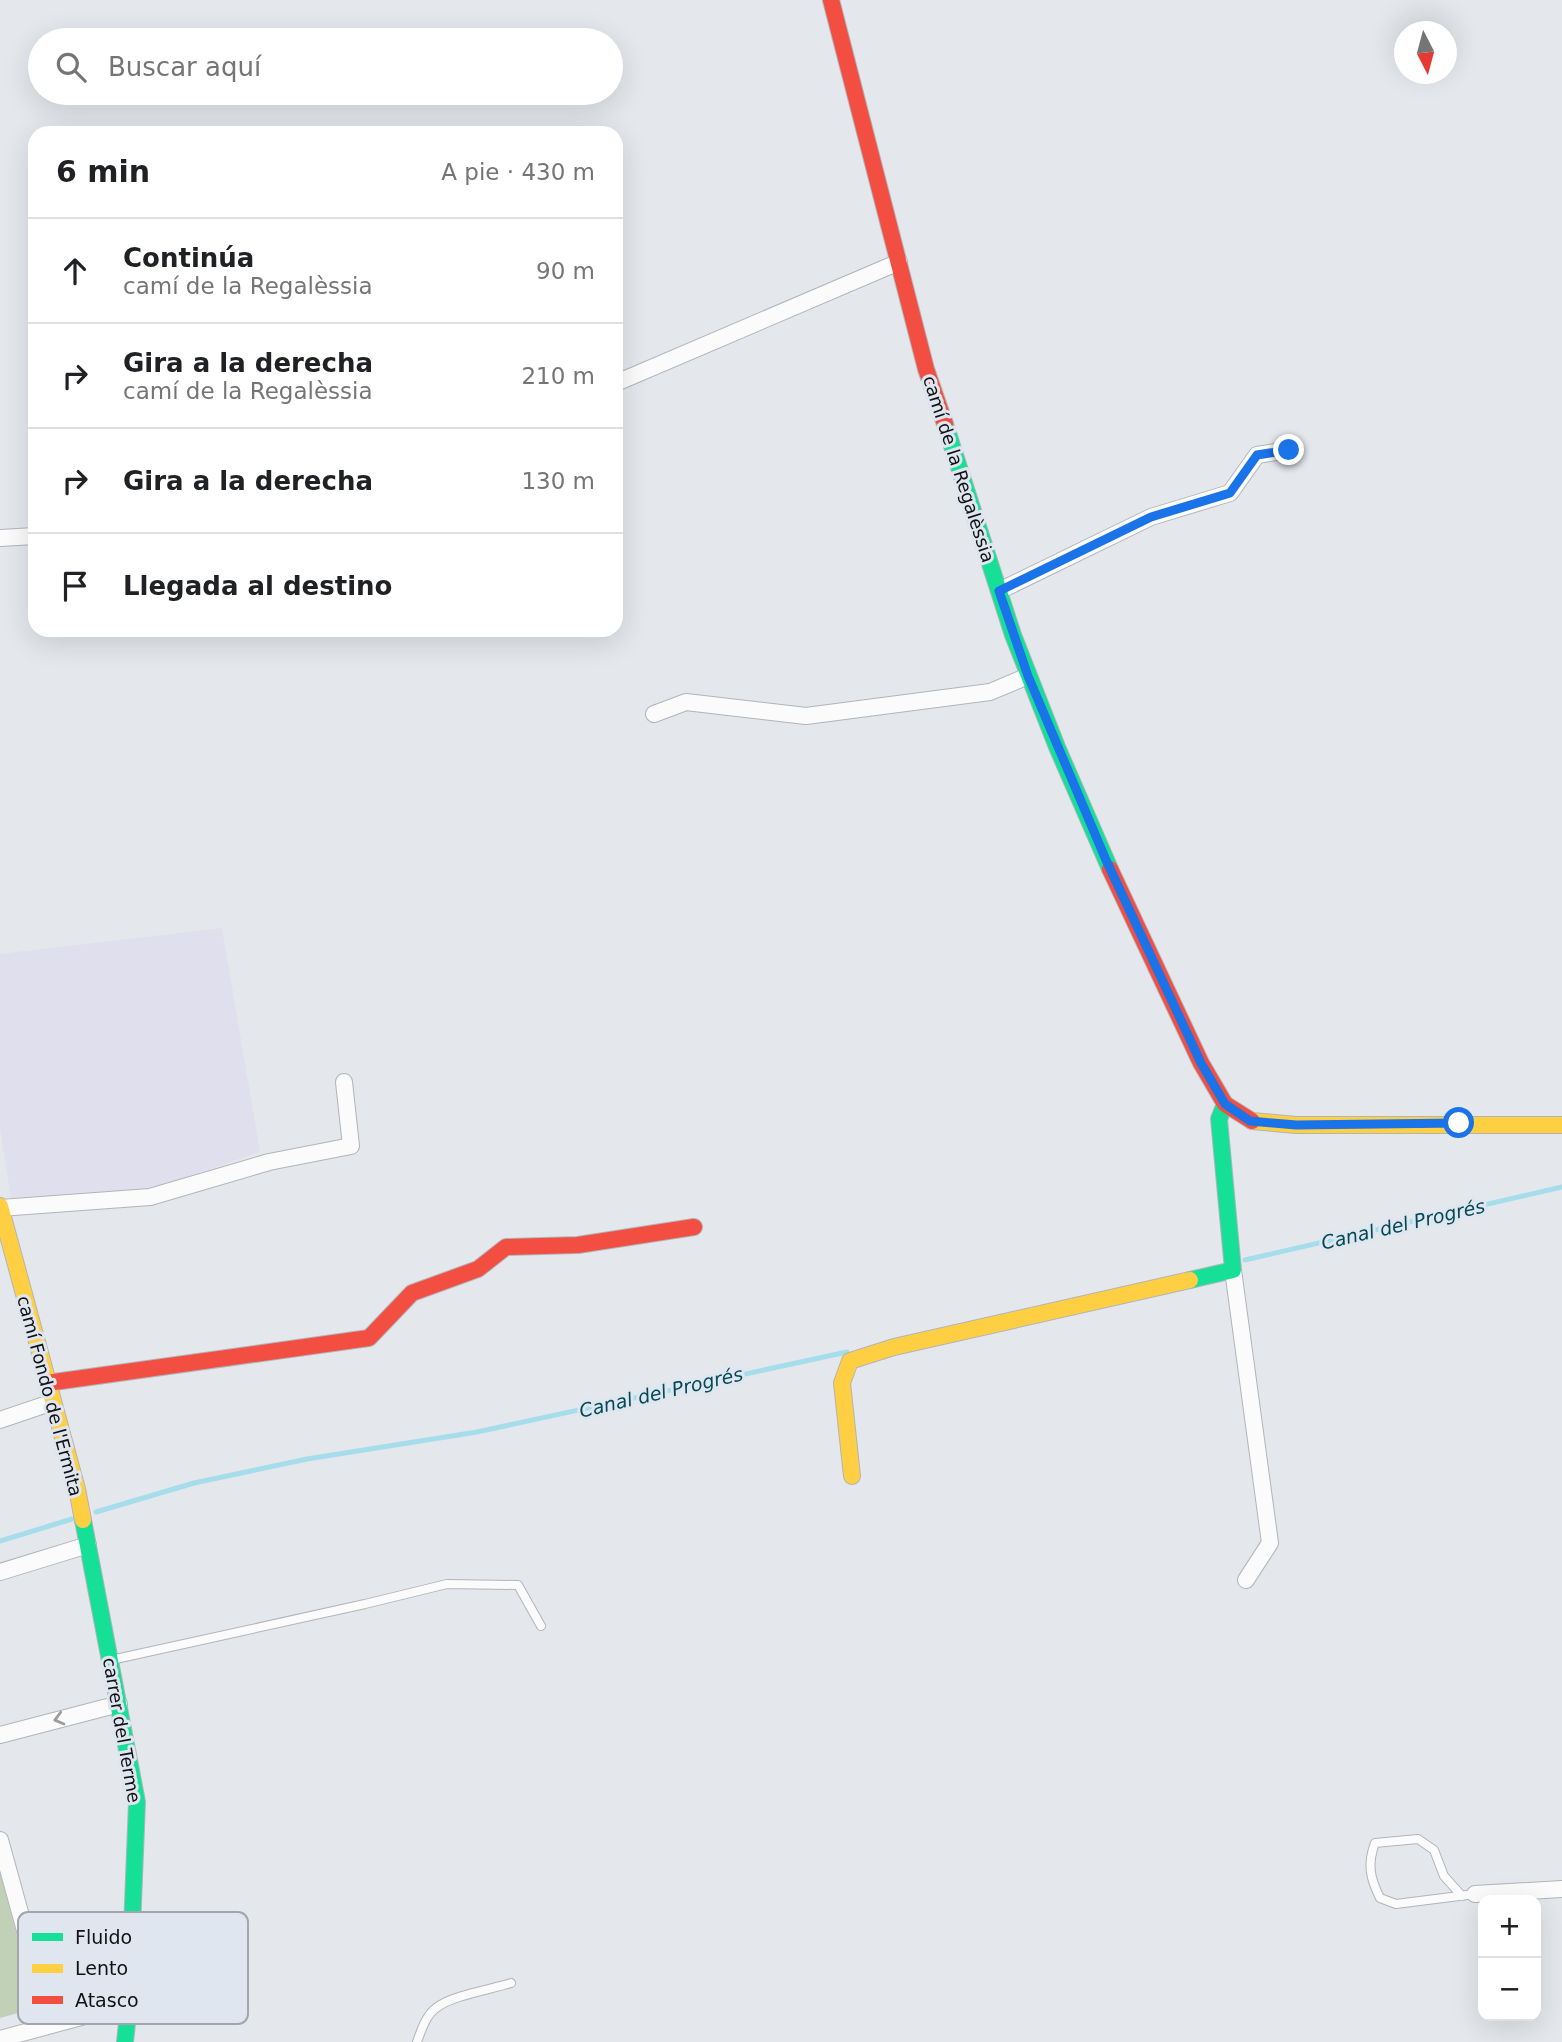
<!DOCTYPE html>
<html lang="es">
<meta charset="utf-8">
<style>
body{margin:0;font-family:"DejaVu Sans",sans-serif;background:#f6f6f6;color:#202124}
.controls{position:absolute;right:21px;bottom:21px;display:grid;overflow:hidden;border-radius:14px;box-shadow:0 7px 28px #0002}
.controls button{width:63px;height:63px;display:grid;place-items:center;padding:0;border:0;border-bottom:2px solid #e0e0e0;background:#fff;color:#202124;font:35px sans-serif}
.compass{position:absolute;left:1394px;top:21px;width:63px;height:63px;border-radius:50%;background:#fff;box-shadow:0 7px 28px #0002;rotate:174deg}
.stop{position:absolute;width:21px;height:21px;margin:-16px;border:5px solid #1a73e8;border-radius:50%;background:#fff}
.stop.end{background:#1a73e8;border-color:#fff;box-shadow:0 2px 7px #0008}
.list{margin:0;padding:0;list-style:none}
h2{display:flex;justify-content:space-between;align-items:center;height:91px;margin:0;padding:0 28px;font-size:30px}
h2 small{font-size:23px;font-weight:400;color:#757577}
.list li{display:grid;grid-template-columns:46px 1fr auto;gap:21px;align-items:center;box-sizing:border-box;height:105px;padding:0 28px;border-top:2px solid #e0e0e0}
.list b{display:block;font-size:26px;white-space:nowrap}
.list p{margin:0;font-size:23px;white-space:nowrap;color:#757577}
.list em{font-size:23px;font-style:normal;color:#757577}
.icon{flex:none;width:38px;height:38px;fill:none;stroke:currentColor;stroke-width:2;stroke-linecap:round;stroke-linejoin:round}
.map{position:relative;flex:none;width:1562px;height:2042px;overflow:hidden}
.search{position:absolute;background:#fff;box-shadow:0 7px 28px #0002;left:28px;top:28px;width:595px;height:77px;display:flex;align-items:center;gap:18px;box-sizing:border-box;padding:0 24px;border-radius:38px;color:#757577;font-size:26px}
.panel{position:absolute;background:#fff;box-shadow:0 7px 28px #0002;left:28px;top:126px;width:595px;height:511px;border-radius:21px}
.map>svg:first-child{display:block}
.industrial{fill:#e0dfed}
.green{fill:#c0d1b8}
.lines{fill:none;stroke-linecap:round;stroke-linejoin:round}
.stream{stroke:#a6ddeb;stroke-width:5}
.lane-casing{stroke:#b2b4b8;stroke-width:10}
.street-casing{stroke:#b2b4b8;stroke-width:18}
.fast-casing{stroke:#b2b4b8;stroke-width:18}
.slow-casing{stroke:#b2b4b8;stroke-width:18}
.jam-casing{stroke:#b2b4b8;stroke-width:18}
.lane{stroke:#fbfbfc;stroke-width:8}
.street{stroke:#fbfbfc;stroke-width:16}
.fast{stroke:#16e098;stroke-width:16}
.slow{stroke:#ffcf43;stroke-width:16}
.jam{stroke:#f24e42;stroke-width:16}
.oneway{stroke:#9d9d9f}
.route{stroke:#1a73e8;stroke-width:9}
.labels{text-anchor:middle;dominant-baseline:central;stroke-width:6;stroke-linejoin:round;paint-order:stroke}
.street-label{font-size:18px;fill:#0f1114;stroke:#e0e6ef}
.water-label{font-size:19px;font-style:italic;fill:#004955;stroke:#e0e6ef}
.key{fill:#e0e6ef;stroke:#a1a6ad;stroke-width:2}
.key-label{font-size:19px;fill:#0f1114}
</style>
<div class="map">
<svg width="1562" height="2042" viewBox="0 0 1562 2042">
<rect width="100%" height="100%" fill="#e4e7ec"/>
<polygon class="industrial" points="222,928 260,1152 149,1190 11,1198 0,1128 0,954"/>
<polygon class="green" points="0,1872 36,2008 0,2018"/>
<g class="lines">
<g class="stream">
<polyline points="1245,1260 1562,1187"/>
<polyline points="96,1512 194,1483 307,1459 477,1432 847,1352"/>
<polyline points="0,1541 72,1519"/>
</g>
<g class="lane-casing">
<g id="lane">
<polyline points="111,1660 365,1604 447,1584 518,1585 541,1626"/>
<path d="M1462,1896L1444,1876L1434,1850L1418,1839L1375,1843C1367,1864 1370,1878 1380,1898L1396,1904L1475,1894"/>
<path d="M417,2042C421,2031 426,2015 436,2008C453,1995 489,1990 511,1983"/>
</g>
</g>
<g class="street-casing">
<g id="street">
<polyline points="616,383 899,262"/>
<polyline points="0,538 35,536"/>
<polyline points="999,591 1151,517 1230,493 1257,455 1289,450"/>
<polyline points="654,714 686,702 806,716 990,692 1028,676"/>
<polyline points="0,1208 150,1197 269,1162 351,1146 344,1082"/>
<polyline points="1233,1270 1270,1543 1246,1580"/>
<polyline points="0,1420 53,1402"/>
<polyline points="0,1572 88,1545"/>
<polyline points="0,1735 119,1704"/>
<polyline points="0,1840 51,2025"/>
<polyline points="1475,1894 1562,1889"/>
<polyline points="0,2039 129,2004"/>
</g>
</g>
<g class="fast-casing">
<g id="fast">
<polyline points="945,424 1013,635 1057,747 1110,869"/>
<polyline points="1190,1280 1233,1270 1219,1119 1225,1104"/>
<polyline points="83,1520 137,1802 129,2004 125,2042"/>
</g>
</g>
<g class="slow-casing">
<g id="slow">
<polyline points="1252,1121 1296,1125 1562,1125"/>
<polyline points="0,1206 77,1489 83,1520"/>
<polyline points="852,1476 842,1383 850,1361 894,1347 1190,1280"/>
</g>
</g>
<g class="jam-casing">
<g id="jam">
<polyline points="831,0 926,369 945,424"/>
<polyline points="1110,869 1201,1063 1225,1104 1252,1121"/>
<polyline points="47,1383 369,1338 412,1293 478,1269 506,1247 578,1245 694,1227"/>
</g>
</g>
<use href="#lane" class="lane"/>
<use href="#street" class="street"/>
<use href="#fast" class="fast"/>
<use href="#slow" class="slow"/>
<use href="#jam" class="jam"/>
</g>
<defs><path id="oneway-chevron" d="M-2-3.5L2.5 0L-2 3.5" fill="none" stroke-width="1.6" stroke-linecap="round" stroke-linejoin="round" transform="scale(1.75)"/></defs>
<use class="oneway" href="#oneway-chevron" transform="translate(59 1719) rotate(165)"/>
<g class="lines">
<polyline class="route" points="1289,450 1257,455 1230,493 1151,517 999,591 1028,676 1106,860 1201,1063 1225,1104 1250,1121 1296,1125 1459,1123"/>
</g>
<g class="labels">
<g class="street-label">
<text transform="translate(959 469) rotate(72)">camí de la Regalèssia</text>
<text transform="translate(50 1396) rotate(75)">camí Fondo de l'Ermita</text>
<text transform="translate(122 1730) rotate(80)">carrer del Terme</text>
</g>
<g class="water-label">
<text transform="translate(1403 1224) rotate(-13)">Canal del Progrés</text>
<text transform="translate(661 1392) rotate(-13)">Canal del Progrés</text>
</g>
</g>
<rect x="18" y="1912" width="230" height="112" rx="10" class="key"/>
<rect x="32" y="1933" width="31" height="8" fill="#16e098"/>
<rect x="32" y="1964" width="31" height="9" fill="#ffcf43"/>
<rect x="32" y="1996" width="31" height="8" fill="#f24e42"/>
<g class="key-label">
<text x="75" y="1944">Fluido</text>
<text x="75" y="1975">Lento</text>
<text x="75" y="2007">Atasco</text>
</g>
</svg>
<div class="controls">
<button>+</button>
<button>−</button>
</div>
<svg class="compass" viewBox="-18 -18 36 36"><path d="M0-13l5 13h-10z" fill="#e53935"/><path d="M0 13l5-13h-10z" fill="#757577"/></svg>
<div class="stop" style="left:1459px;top:1123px"></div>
<div class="stop end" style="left:1289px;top:450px"></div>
<div class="search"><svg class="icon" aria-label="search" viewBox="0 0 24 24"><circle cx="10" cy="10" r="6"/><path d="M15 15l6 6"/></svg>Buscar aquí</div>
<section class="panel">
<h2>6 min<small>A pie · 430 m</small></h2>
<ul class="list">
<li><svg class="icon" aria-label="ahead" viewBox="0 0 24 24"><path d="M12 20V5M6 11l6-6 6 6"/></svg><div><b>Continúa</b><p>camí de la Regalèssia</p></div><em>90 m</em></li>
<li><svg class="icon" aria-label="right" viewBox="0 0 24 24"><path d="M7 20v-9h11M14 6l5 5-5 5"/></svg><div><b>Gira a la derecha</b><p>camí de la Regalèssia</p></div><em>210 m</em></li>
<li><svg class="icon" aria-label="right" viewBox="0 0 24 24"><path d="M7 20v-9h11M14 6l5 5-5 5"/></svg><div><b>Gira a la derecha</b></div><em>130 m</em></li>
<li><svg class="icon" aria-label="arrive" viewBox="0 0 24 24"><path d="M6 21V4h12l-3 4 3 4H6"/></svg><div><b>Llegada al destino</b></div></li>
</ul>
</section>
</div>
